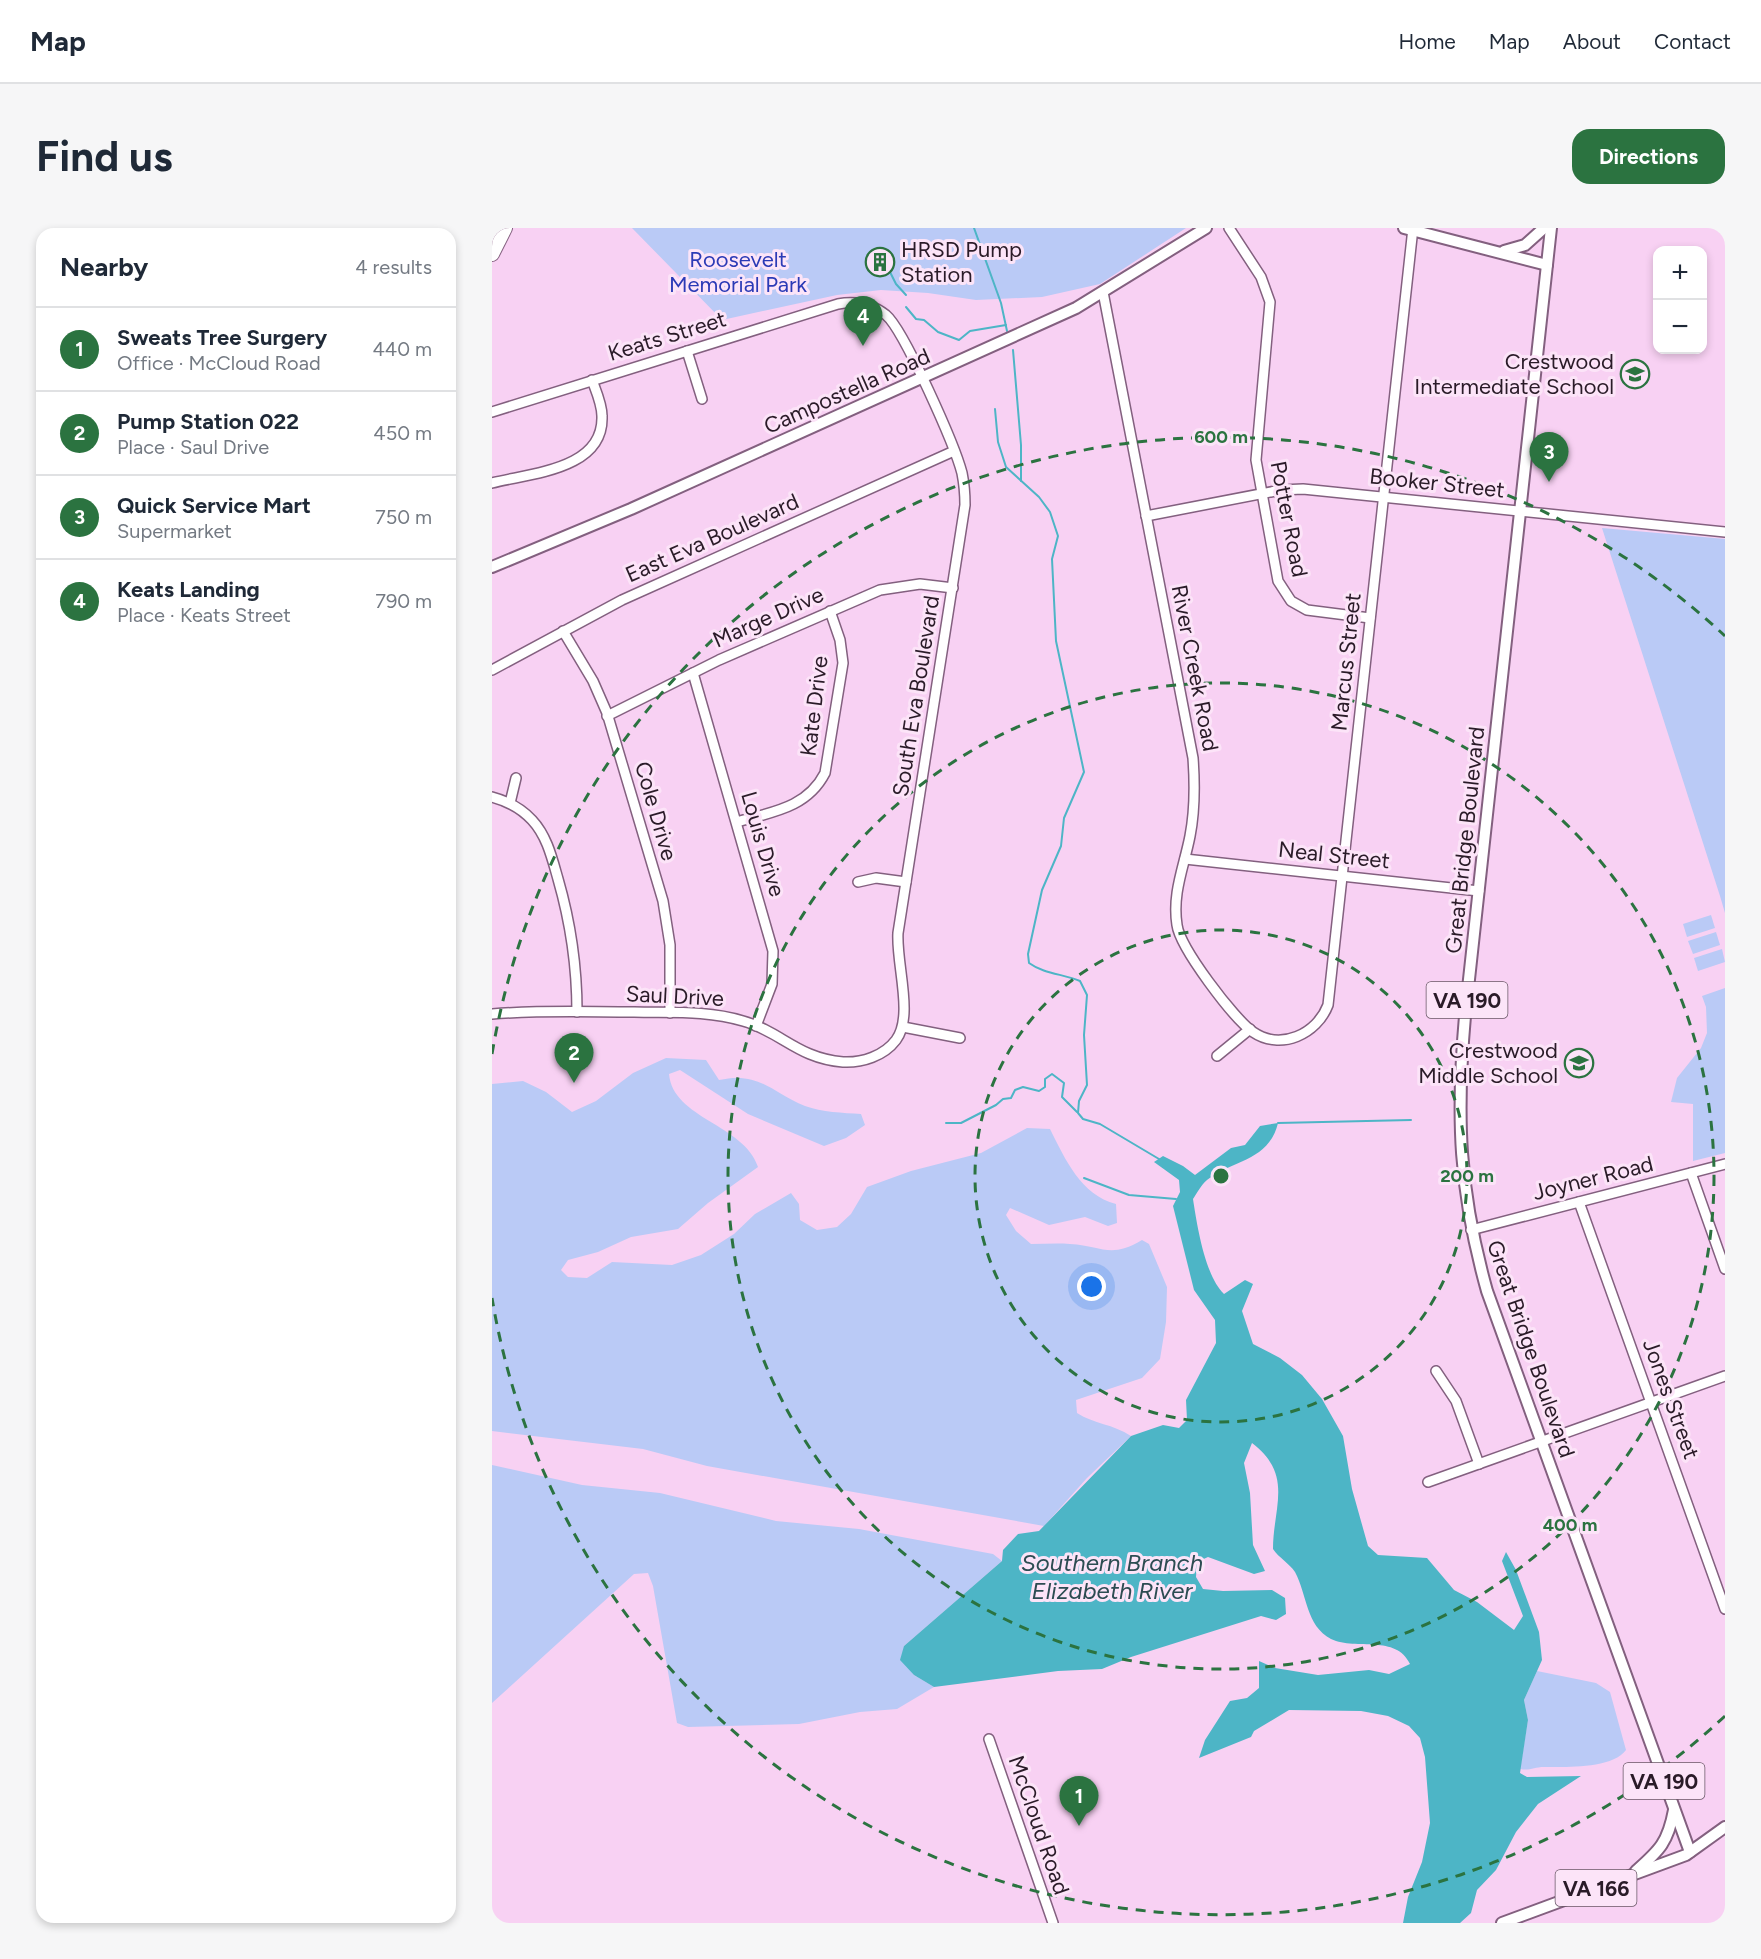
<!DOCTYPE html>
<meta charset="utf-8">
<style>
body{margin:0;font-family:Figtree,sans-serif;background:#f6f6f7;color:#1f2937}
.controls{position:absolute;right:18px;top:18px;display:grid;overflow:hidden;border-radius:12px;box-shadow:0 3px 9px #0003}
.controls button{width:54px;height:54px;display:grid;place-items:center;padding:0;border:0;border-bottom:2px solid #e0e1e3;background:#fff;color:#1f2937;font:30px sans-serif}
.you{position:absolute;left:600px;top:1059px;width:21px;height:21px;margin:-15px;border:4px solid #fff;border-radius:50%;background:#1a73e8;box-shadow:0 0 0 9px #1a73e833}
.badge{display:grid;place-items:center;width:39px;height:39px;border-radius:50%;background:#2b7340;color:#fff;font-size:20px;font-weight:700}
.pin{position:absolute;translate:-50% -50px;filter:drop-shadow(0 2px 3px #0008)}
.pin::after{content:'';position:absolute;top:32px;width:21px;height:18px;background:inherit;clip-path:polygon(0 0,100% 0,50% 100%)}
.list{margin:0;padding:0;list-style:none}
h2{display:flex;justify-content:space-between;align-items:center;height:78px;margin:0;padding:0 24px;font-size:26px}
h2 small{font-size:20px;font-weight:400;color:#747a83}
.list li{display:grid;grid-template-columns:39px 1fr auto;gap:18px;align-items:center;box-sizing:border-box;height:84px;padding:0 24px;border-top:2px solid #e0e1e3}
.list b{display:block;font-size:22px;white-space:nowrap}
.list p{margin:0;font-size:20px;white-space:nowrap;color:#747a83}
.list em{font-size:20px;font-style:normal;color:#747a83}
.map{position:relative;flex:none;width:1233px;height:1695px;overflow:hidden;border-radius:18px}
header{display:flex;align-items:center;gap:36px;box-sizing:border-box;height:84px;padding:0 30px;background:#fff;border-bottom:2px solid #e0e1e3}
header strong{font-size:28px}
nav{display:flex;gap:33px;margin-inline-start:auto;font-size:21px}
.intro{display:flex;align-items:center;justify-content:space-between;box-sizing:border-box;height:144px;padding:0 36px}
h1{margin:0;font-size:42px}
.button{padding:15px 27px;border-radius:18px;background:#2b7340;color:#fff;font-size:21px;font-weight:700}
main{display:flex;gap:36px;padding:0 36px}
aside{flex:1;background:#fff;border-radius:18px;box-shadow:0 3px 9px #0003}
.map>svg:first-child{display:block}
.green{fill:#bacaf6}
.water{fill:#4db5c6}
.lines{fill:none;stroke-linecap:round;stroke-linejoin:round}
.stream{stroke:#4db5c6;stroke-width:2}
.minor-casing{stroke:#83607f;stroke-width:12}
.major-casing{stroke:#83607f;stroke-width:14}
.highway-casing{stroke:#83607f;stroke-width:16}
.minor{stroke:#fff;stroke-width:9}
.major{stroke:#fff;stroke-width:10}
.highway{stroke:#fff;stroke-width:14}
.ring{fill:none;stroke:#2b7340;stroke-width:3;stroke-dasharray:10 8}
.labels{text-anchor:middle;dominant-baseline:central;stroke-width:6;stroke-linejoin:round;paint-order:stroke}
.shield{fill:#fce4f8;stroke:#695766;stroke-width:1.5}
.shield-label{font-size:21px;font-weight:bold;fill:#2a1b28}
.poi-label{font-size:22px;fill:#2a1b28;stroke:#fce4f8;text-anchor:end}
.park-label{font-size:22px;fill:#2b3ab6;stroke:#fce4f8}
.street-label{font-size:22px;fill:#2a1b28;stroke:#fce4f8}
.water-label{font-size:24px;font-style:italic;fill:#2c4c52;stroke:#fce4f8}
.centre{fill:#2b7340;stroke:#fce4f8;stroke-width:3}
.ring-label{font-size:18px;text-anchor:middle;font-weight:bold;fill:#2b7340;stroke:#fce4f8;stroke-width:6;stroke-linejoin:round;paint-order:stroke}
</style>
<header>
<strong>Map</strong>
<nav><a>Home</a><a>Map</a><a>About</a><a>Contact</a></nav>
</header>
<div class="intro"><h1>Find us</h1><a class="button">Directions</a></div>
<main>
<aside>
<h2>Nearby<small>4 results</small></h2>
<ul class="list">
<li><span class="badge">1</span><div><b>Sweats Tree Surgery</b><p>Office · McCloud Road</p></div><em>440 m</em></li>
<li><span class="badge">2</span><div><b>Pump Station 022</b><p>Place · Saul Drive</p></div><em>450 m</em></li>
<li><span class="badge">3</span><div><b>Quick Service Mart</b><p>Supermarket</p></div><em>750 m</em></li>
<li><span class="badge">4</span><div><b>Keats Landing</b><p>Place · Keats Street</p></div><em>790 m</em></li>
</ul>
</aside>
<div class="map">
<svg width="1233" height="1695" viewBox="0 0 1233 1695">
<rect width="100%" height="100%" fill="#f8d1f3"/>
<g class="green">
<polygon points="140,0 694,0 608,56 550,69 484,72 436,65 389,62 345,67 230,92"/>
<polygon points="1110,300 1233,311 1233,685 1228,668"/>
<polygon points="1219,687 1223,700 1195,709 1191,696"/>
<polygon points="1224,704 1228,717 1201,726 1196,713"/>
<polygon points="1230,721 1233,734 1206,743 1202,730"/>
<polygon points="1233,760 1233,925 1201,933 1201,876 1179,874 1185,850 1209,820 1215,805 1214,779 1210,768"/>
<path d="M174,830L214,832L227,852C268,843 280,865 313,878C330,884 351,885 369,886L373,897L354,910L332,918L256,886L188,842L177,846C181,891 252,896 266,939L216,975L186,1001L139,1009L106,1024L76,1032L69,1042L76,1049L95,1050L120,1034L180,1037L209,1027L242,1006L263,986L299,965L307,976L308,992L325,1002L345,999L359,986L375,959L419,943L489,925L535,900L558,901C573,931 589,967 624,976L625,995L616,998L593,989L557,997L518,980L514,987L524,1003L539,1016C552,1016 565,1015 578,1016C611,1018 618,1031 650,1012L657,1016L675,1059L674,1094L668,1131L650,1150L584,1172L585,1185C602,1196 621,1196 639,1208L595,1250L552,1298L215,1238L151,1221L0,1203V856L31,853L54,864L80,884L104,873L141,845Z"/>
<polygon points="0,1237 90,1257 168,1265 284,1293 367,1301 501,1326 510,1333 412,1418 422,1447 442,1459 405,1481 368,1484 307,1496 196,1499 185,1495 161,1358 156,1345 142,1346 0,1475"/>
<path d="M1045,1443L1104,1455L1118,1464L1134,1522C1120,1541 1073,1539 1052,1539C1042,1539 1038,1543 1028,1541L1036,1492L1032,1472Z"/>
</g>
<path class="water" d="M786,895C777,933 741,932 715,952C709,957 705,965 701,971C705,997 713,1048 732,1066L753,1052L761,1056L750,1083L761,1116L788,1130L810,1147L830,1171L851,1208L860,1261L876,1318L886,1327L935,1330L962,1362L985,1374L1022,1402L1031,1388L1010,1333L1014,1324L1024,1342L1047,1404L1050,1432L1032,1472L1036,1492L1028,1545L1035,1549L1089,1548L1046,1576L1024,1604L1004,1642L985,1662L979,1685L968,1695H911L916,1669L930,1634L938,1595L933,1529L928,1510L917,1498L896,1488L869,1483L797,1482L762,1503L759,1509L707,1530L713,1512L738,1473L755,1470L767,1460V1433L783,1440L826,1447L877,1442L897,1446L918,1436C904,1406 865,1423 839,1411C814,1398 815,1366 803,1344C797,1335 787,1330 781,1321C781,1279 802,1247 760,1215L752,1235L758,1265L761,1317L773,1343L762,1346L716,1329L705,1334L704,1349L711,1361L731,1363L780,1362L793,1370L794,1386L784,1392L769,1388L639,1429L610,1441L566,1443L442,1459L422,1447L408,1432L412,1418L510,1333L511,1322L526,1306L547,1303L639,1208L671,1197L687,1200L695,1192L694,1172L724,1115L723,1092L702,1062L681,978L688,964L687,952L662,934L671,928L691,938L703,947L739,920L753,917L768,898Z"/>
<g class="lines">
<g class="stream">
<polyline points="482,0 509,75 515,103"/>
<polyline points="398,44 404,56 414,67"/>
<polyline points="414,79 424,91 432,92 446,104 467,112 478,103 514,97"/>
<polyline points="521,122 529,217 529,253"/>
<path d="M503,181L506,214L514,239L547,269L558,284L566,308L560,331L564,413L592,544L572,590L569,618L550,662L536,726L537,735C552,746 572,746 588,753L595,767L592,807L595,857L587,873L586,885L591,891L608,896L667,931"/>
<polyline points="454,895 469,895 504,877 511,871 519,870 523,862 531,859 547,863 553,859 553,851 560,846 572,855 570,869 585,884"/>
<polyline points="786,895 919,892"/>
<polyline points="592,950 637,967 684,971"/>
</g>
<g class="minor-casing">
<g id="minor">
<polyline points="737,0 769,49 778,74 764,232 786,353 799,373 815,382 878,390"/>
<path d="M611,64L701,530C703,557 703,582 698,608C692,639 680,665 685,697C688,720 742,791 761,804C789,823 825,806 836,777L921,0"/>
<polyline points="195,123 210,171"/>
<path d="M0,184L346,76C363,73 380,76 394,87C412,102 463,218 470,245C472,255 473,266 473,277L406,705C404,736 422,788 404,812C392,828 370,835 351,834C305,830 290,804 251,793C215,782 178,785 142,784C95,784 47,782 0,786"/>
<path d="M0,255C38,245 112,242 110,188C110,176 104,163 100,152"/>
<polyline points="654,288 789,262 811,261 1233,304"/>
<polyline points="71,403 101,453 115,485 171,673 178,717 178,785"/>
<polyline points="0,442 130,372 462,223"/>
<polyline points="201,445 281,723 280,756 264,798"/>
<polyline points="115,488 227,432 388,362 428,356 461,360"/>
<path d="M0,569C15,573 29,580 40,592C55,608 60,630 66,651C79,696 85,737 85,784"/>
<polyline points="18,575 24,550"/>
<path d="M245,594C280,584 315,580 333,545L351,435L348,412L338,383"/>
<polyline points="693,631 987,663"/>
<polyline points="366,654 384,650 414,654"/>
<polyline points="411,799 468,810"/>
<polyline points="725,828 758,801"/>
<polyline points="1199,945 1233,1041"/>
<polyline points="1087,974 1233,1381"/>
<polyline points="979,1002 1233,936"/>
<polyline points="944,1143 964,1173 987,1236"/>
<polyline points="936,1254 1233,1148"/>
<polyline points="497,1511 561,1695"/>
</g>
</g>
<g class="major-casing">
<g id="major">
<polyline points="912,0 1055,37"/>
<path d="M1059,0L973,788C964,890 967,963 995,1063L1198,1624"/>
<polyline points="1012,23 1033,17 1052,0"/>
<polyline points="0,339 139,281 584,80 714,0"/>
<path d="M1144,1643C1168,1622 1176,1614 1182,1582"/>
<polyline points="1010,1695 1194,1627 1233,1599"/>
</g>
</g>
<g class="highway-casing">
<polyline id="highway" points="0,26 13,0"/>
</g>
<use href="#minor" class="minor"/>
<use href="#major" class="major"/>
<use href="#highway" class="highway"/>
</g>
<g class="ring">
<circle cx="729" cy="948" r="246"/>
<circle cx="729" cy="948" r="493"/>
<path d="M1233 1488A739 739 0 0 1 0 1070M0 826A739 739 0 0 1 1233 408"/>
</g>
<defs>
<g id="building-ring" transform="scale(1.5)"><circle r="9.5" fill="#fce4f8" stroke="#2b7340" stroke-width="1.5"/><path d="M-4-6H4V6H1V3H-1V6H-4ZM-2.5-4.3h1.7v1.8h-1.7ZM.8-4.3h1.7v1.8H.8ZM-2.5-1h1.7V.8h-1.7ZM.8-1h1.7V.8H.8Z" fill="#2b7340"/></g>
<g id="school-ring" transform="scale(1.5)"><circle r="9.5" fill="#fce4f8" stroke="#2b7340" stroke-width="1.5"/><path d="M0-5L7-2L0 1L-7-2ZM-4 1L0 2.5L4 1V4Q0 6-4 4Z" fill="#2b7340"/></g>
</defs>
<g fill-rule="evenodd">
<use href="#building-ring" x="388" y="34"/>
<use href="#school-ring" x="1143" y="146"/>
<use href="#school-ring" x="1087" y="835"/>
</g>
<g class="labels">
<g class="shield">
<rect x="934.5" y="754" width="81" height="36" rx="4.5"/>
<rect x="1131.5" y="1535" width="81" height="36" rx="4.5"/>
<rect x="1063.5" y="1642" width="81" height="36" rx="4.5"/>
</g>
<g class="shield-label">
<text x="975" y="772">VA 190</text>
<text x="1172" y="1553">VA 190</text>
<text x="1104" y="1660">VA 166</text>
</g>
<g class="poi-label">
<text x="409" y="21" text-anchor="start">HRSD Pump<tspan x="409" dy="25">Station</tspan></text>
<text x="1122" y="133">Crestwood<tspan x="1122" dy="25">Intermediate School</tspan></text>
<text x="1066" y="822">Crestwood<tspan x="1066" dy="25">Middle School</tspan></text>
</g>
<g class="park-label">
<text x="246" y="31">Roosevelt<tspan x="246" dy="25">Memorial Park</tspan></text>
</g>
<g class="street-label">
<text transform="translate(175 108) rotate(-17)">Keats Street</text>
<text transform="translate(355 163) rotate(-24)">Campostella Road</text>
<text transform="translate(945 255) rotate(6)">Booker Street</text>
<text transform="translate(797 291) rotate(79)">Potter Road</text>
<text transform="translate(220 310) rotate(-24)">East Eva Boulevard</text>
<text transform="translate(276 389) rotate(-24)">Marge Drive</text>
<text transform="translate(854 434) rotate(-84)">Marcus Street</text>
<text transform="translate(703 440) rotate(79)">River Creek Road</text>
<text transform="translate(424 468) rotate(-81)">South Eva Boulevard</text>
<text transform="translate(322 478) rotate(-83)">Kate Drive</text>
<text transform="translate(164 583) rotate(74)">Cole Drive</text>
<text transform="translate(973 612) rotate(-84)">Great Bridge Boulevard</text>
<text transform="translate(271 616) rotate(74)">Louis Drive</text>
<text transform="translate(842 627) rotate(6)">Neal Street</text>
<text transform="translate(183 768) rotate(3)">Saul Drive</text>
<text transform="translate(1101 950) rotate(-14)">Joyner Road</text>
<text transform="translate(1039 1121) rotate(71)">Great Bridge Boulevard</text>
<text transform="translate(1179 1171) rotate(70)">Jones Street</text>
<text transform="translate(547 1597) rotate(71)">McCloud Road</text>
</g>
<g class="water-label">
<text x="620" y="1334">Southern Branch<tspan x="620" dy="28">Elizabeth River</tspan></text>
</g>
</g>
<circle cx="729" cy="948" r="9" class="centre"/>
<g class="ring-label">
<text x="729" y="215">600 m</text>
<text x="975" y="954">200 m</text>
<text x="1078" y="1303">400 m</text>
</g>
</svg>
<div class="controls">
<button>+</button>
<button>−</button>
</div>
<div class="you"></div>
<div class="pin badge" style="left:587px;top:1598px">1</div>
<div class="pin badge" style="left:82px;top:855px">2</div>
<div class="pin badge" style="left:1057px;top:254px">3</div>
<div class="pin badge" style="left:371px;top:118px">4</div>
</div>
</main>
